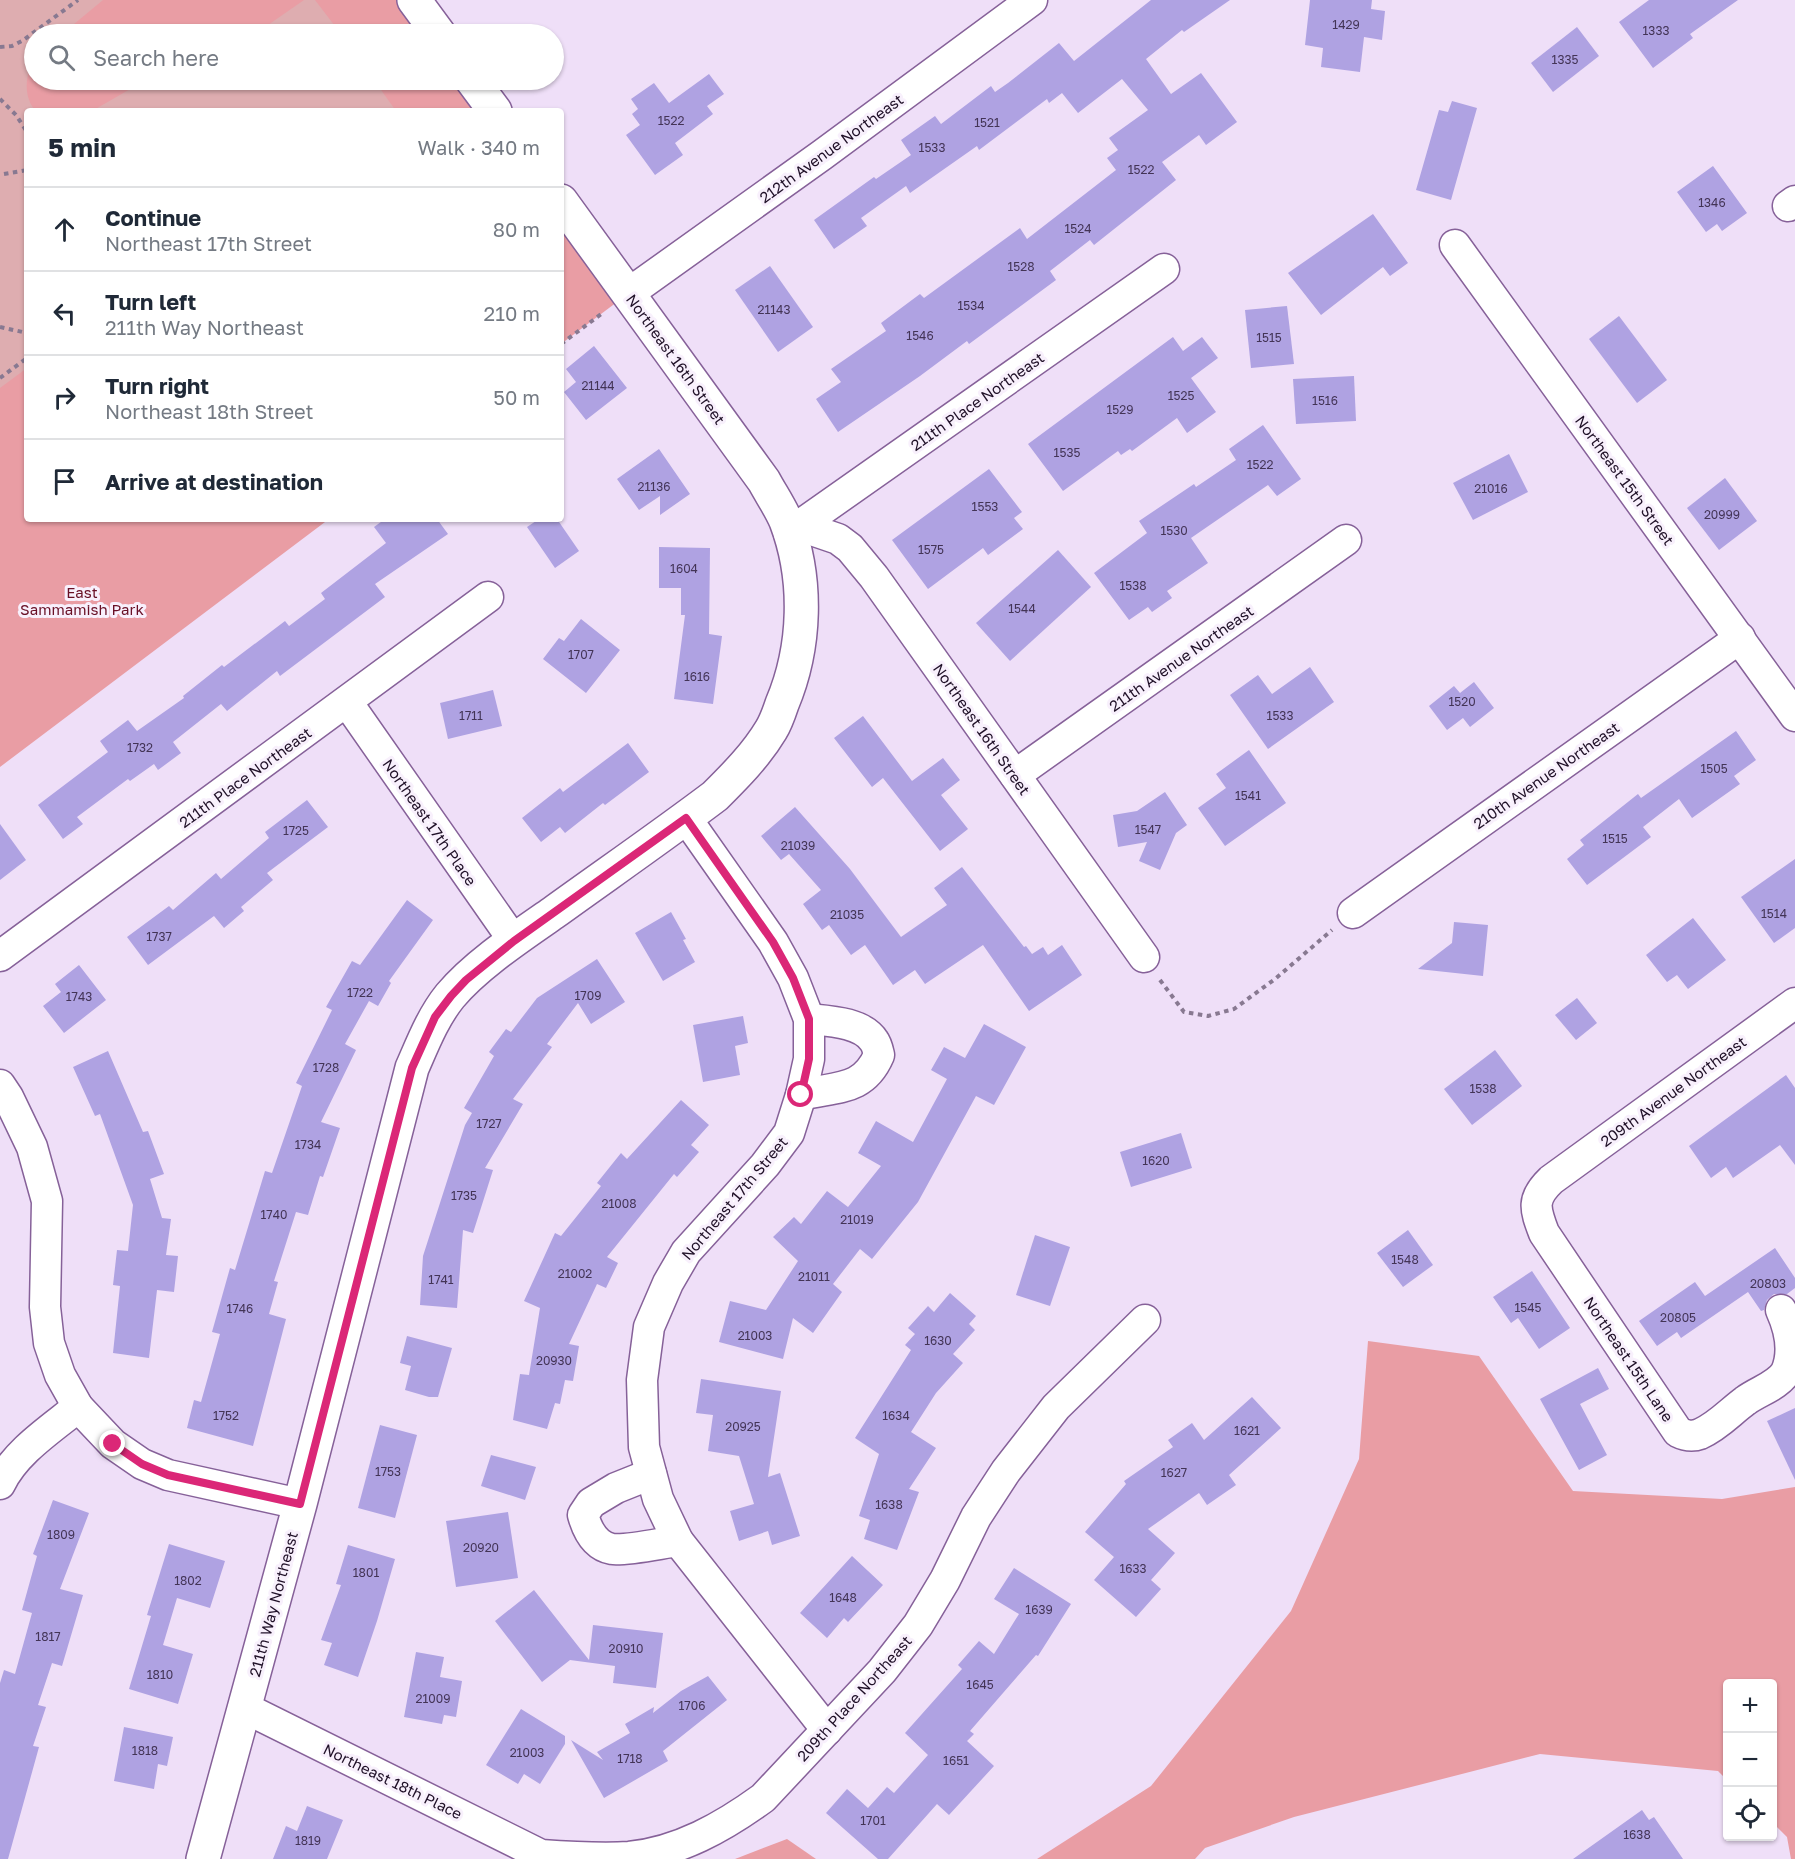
<!DOCTYPE html>
<meta charset="utf-8">
<style>
body{margin:0;font-family:"Golos Text",sans-serif;background:#f2f2f3;color:#1f2937}
.controls{position:absolute;right:18px;bottom:18px;display:grid;overflow:hidden;border-radius:6px;box-shadow:0 2px 4px #0004}
.controls button{width:54px;height:54px;display:grid;place-items:center;padding:0;border:0;border-bottom:2px solid #e0e1e3;background:#fff;color:#1f2937;font:30px sans-serif}
.stop{position:absolute;width:18px;height:18px;margin:-14px;border:4px solid #db2777;border-radius:50%;background:#fff}
.stop.end{background:#db2777;border-color:#fff;box-shadow:0 2px 6px #0008}
.list{margin:0;padding:0;list-style:none}
h2{display:flex;justify-content:space-between;align-items:center;height:78px;margin:0;padding:0 24px;font-size:26px}
h2 small{font-size:20px;font-weight:400;color:#747a83}
.list li{display:grid;grid-template-columns:39px 1fr auto;gap:18px;align-items:center;box-sizing:border-box;height:84px;padding:0 24px;border-top:2px solid #e0e1e3}
.list b{display:block;font-size:22px;white-space:nowrap}
.list p{margin:0;font-size:20px;white-space:nowrap;color:#747a83}
.list em{font-size:20px;font-style:normal;color:#747a83}
.icon{flex:none;width:33px;height:33px;fill:none;stroke:currentColor;stroke-width:2;stroke-linecap:round;stroke-linejoin:round}
.map{position:relative;flex:none;width:1795px;height:1859px;overflow:hidden}
.search{position:absolute;background:#fff;box-shadow:0 2px 4px #0004;left:24px;top:24px;width:540px;height:66px;display:flex;align-items:center;gap:15px;box-sizing:border-box;padding:0 21px;border-radius:33px;color:#747a83;font-size:22px}
.panel{position:absolute;background:#fff;box-shadow:0 2px 4px #0004;left:24px;top:108px;width:540px;height:414px;border-radius:6px}
.map>svg:first-child{display:block}
.green{fill:#deadb0}
.forest{fill:#e99da4}
.building{fill:#afa2e2}
.lines{fill:none;stroke-linecap:round;stroke-linejoin:round}
.street-casing{stroke:#866199;stroke-width:33}
.secondary-casing{stroke:#866199;stroke-width:36}
.path{stroke:#887991;stroke-width:4;stroke-dasharray:4.5 4.5;stroke-linecap:butt}
.street{stroke:#fff;stroke-width:30}
.secondary{stroke:#fff;stroke-width:33}
.route{stroke:#db2777;stroke-width:8}
.labels{text-anchor:middle;dominant-baseline:central;stroke-width:6;stroke-linejoin:round;paint-order:stroke}
.number-label{font-size:12px;fill:#433456}
.street-label{font-size:15px;fill:#1f1027;stroke:#f8f0fc}
.park-label{font-size:15px;fill:#691026;stroke:#f8f0fc}
</style>
<div class="map">
<svg width="1795" height="1859" viewBox="0 0 1795 1859">
<rect width="100%" height="100%" fill="#efdff8"/>
<polygon class="green" points="0,0 414,0 439,34 34,34 34,80 472,80 495,111 27,111 27,519 0,766"/>
<g class="forest">
<polygon points="103,0 304,0 255,34 62,34"/>
<polygon points="315,0 414,0 439,34 341,34"/>
<path d="M34,62V80H191L180,87L151,83L132,88L92,111H36C24,99 24,75 34,62Z"/>
<polygon points="374,80 472,80 495,111 396,111"/>
<polygon points="561,201 629,293 561,344"/>
<polygon points="27,368 27,519 329,519 0,767 0,388"/>
<polygon points="1368,1341 1479,1356 1573,1491 1722,1499 1795,1487 1795,1859 1791,1859 1787,1837 1773,1823 1772,1684 1728,1684 1727,1780 1718,1771 1540,1754 1294,1817 1205,1848 1195,1859 1037,1859 1151,1786 1291,1611 1359,1459"/>
<polygon points="787,1839 816,1859 735,1859"/>
</g>
<g class="building">
<polygon points="1151,0 1230,0 1184,32 1182,30 1146,59 1171,94 1201,73 1237,122 1206,145 1199,135 1162,162 1176,180 1094,245 1090,240 1050,271 1056,280 969,344 967,341 920,376 838,432 816,399 841,382 831,369 886,331 881,323 920,294 924,298 1020,228 1027,239 1116,170 1107,158 1118,150 1109,138 1148,110 1122,79 1078,113 1062,93 1049,103 1047,99 979,150 977,146 910,193 906,186 861,218 867,226 834,249 814,220 874,177 876,179 911,155 901,140 935,116 941,124 991,86 995,92 1008,83 1059,43 1074,61"/>
<polygon points="1310,0 1372,0 1371,9 1385,11 1382,40 1364,37 1360,72 1321,67 1323,48 1305,45"/>
<polygon points="1649,0 1738,0 1690,34 1693,38 1653,68 1619,22"/>
<polygon points="1577,27 1599,56 1553,92 1531,63"/>
<polygon points="709,74 724,94 707,106 713,114 675,143 683,155 655,175 626,135 640,125 632,114 638,109 631,99 654,83 669,103"/>
<polygon points="1452,101 1477,108 1451,200 1416,190 1439,110 1448,112"/>
<polygon points="1713,166 1747,213 1722,231 1717,224 1706,232 1677,192"/>
<polygon points="1373,214 1408,263 1390,276 1383,267 1321,315 1288,273"/>
<polygon points="770,266 813,327 778,352 735,290"/>
<polygon points="1287,306 1294,364 1251,368 1245,310"/>
<polygon points="1619,316 1667,380 1637,403 1589,339"/>
<polygon points="1173,337 1183,351 1202,337 1218,358 1191,378 1216,412 1187,433 1177,418 1132,451 1130,449 1121,455 1118,451 1063,491 1028,444"/>
<polygon points="594,346 627,388 586,420 564,392 576,382 566,369"/>
<polygon points="1354,376 1356,421 1296,424 1293,379"/>
<polygon points="1263,425 1301,479 1277,496 1268,485 1191,538 1208,563 1167,591 1172,598 1152,612 1148,607 1129,620 1094,573 1147,533 1139,521 1194,484 1196,487 1236,460 1229,449"/>
<polygon points="659,449 690,494 660,515 660,496 639,510 617,479"/>
<polygon points="1509,454 1528,492 1473,520 1453,483"/>
<polygon points="989,469 1022,512 1014,518 1023,529 988,555 983,548 928,589 892,540"/>
<polygon points="1725,478 1757,521 1719,550 1687,508"/>
<polygon points="385,519 437,519 448,534 375,584 385,597 280,676 277,671 227,711 221,704 173,742 181,753 158,770 154,764 130,781 128,779 77,817 83,824 63,839 38,805 108,752 100,741 128,720 137,731 184,698 183,696 222,665 224,667 285,621 289,626 325,599 321,593 386,543 374,527"/>
<polygon points="539,519 557,519 579,551 555,568 527,527"/>
<polygon points="659,547 710,548 709,634 722,636 713,704 674,699 685,615 681,615 681,588 659,588"/>
<polygon points="1058,550 1091,587 1010,661 976,623"/>
<polygon points="581,619 620,650 586,693 543,659 559,638 564,641"/>
<polygon points="1310,667 1334,702 1268,749 1230,695 1258,675 1272,694"/>
<polygon points="1474,682 1494,708 1470,727 1463,718 1447,730 1429,706 1454,686 1460,693"/>
<polygon points="493,690 502,726 448,739 440,703"/>
<polygon points="863,716 912,781 943,758 960,780 941,795 968,829 940,851 883,778 872,787 834,738"/>
<polygon points="1736,731 1756,760 1734,776 1740,784 1692,818 1679,799 1643,827 1651,837 1587,885 1567,859 1584,845 1580,840 1638,794 1641,798"/>
<polygon points="628,743 649,772 605,805 603,803 565,833 560,827 541,842 522,818 560,788 563,792"/>
<polygon points="1249,750 1286,803 1225,846 1198,808 1226,788 1216,774"/>
<polygon points="1165,792 1187,825 1176,833 1160,870 1139,861 1147,842 1118,847 1113,815 1137,811"/>
<polygon points="307,800 328,827 267,873 273,880 241,907 244,911 224,928 214,916 148,965 127,937 169,906 173,910 216,873 221,879 269,838 265,832"/>
<polygon points="795,807 850,869 901,937 947,905 934,888 962,867 1024,947 1026,946 1032,954 1043,947 1048,955 1062,945 1082,975 1029,1011 983,945 925,984 915,970 893,985 865,945 851,955 829,925 822,930 803,904 821,890 789,854 781,860 761,836"/>
<polygon points="0,824 26,860 0,880"/>
<polygon points="1795,859 1795,928 1774,943 1741,897"/>
<polygon points="407,900 433,920 389,981 391,983 378,1006 369,1001 345,1044 356,1050 321,1122 340,1128 323,1177 320,1176 308,1215 296,1212 274,1281 278,1282 269,1314 286,1319 253,1446 187,1428 194,1400 201,1402 220,1334 212,1332 230,1268 235,1270 265,1171 272,1173 302,1086 296,1083 332,1010 326,1007 352,961 360,965"/>
<polygon points="671,912 686,939 683,940 695,962 663,981 635,933"/>
<polygon points="1693,918 1726,960 1688,989 1677,975 1667,982 1646,955"/>
<polygon points="1454,922 1488,925 1483,976 1418,969 1452,943"/>
<polygon points="597,959 625,1002 591,1024 578,1003 547,1044 552,1047 513,1099 523,1104 485,1168 493,1170 473,1233 463,1230 457,1308 420,1305 423,1256 465,1125 472,1113 464,1108 494,1056 489,1052 506,1029 511,1032 537,998"/>
<polygon points="79,965 106,1000 64,1033 43,1006 61,992 55,984"/>
<polygon points="1577,998 1597,1023 1576,1040 1555,1015"/>
<polygon points="743,1016 748,1043 735,1046 740,1075 703,1082 693,1025"/>
<polygon points="984,1024 1026,1047 994,1105 976,1096 918,1202 872,1259 860,1249 833,1284 842,1292 813,1333 793,1318 783,1359 719,1342 730,1301 766,1310 798,1261 773,1237 794,1217 801,1224 827,1191 848,1207 881,1166 858,1153 876,1121 913,1142 947,1079 931,1070 944,1047 965,1058"/>
<polygon points="1495,1050 1522,1086 1472,1125 1444,1089"/>
<polygon points="108,1051 143,1132 148,1131 164,1174 150,1179 162,1218 171,1219 166,1255 178,1256 174,1292 157,1290 149,1358 113,1353 120,1286 113,1285 117,1250 128,1251 133,1205 100,1114 95,1116 73,1067"/>
<polygon points="1786,1075 1795,1088 1795,1165 1780,1145 1733,1178 1726,1167 1711,1178 1689,1146"/>
<polygon points="681,1100 709,1125 691,1145 699,1152 677,1177 674,1174 607,1257 618,1263 606,1288 597,1284 569,1344 579,1346 573,1381 565,1380 560,1404 555,1403 547,1429 513,1420 520,1374 529,1375 540,1308 524,1301 555,1233 561,1236 601,1186 597,1183 621,1153 627,1159"/>
<polygon points="1181,1133 1192,1168 1131,1187 1120,1152"/>
<polygon points="1408,1230 1433,1265 1403,1287 1377,1253"/>
<polygon points="1035,1235 1070,1247 1050,1306 1016,1295"/>
<polygon points="1775,1248 1795,1278 1795,1288 1787,1294 1774,1294 1767,1300 1764,1310 1761,1311 1748,1292 1681,1338 1677,1332 1657,1346 1639,1321 1695,1282 1705,1296"/>
<polygon points="1532,1271 1570,1328 1539,1349 1518,1318 1511,1323 1493,1297"/>
<polygon points="950,1293 976,1316 969,1324 975,1330 953,1354 963,1363 936,1393 911,1432 936,1448 909,1489 919,1492 897,1550 864,1539 870,1520 859,1516 879,1454 855,1438 911,1350 905,1345 915,1334 908,1328 928,1306 934,1312"/>
<polygon points="407,1336 452,1348 438,1397 429,1397 405,1390 411,1366 400,1363"/>
<polygon points="1598,1368 1609,1389 1580,1404 1607,1455 1579,1470 1540,1399"/>
<polygon points="701,1379 781,1391 768,1477 780,1473 800,1536 772,1545 768,1531 739,1541 730,1511 754,1504 739,1456 708,1451 713,1415 696,1413"/>
<polygon points="1252,1397 1281,1428 1229,1475 1236,1485 1207,1505 1199,1493 1148,1529 1175,1553 1151,1580 1161,1589 1136,1617 1094,1580 1114,1557 1085,1532 1126,1484 1124,1481 1173,1447 1168,1440 1192,1423 1204,1440"/>
<polygon points="1795,1408 1795,1480 1767,1421"/>
<polygon points="380,1425 417,1435 395,1518 358,1508"/>
<polygon points="491,1455 536,1467 525,1500 481,1486"/>
<polygon points="53,1500 89,1513 60,1589 83,1595 62,1666 52,1663 38,1705 46,1707 33,1746 39,1747 8,1859 0,1859 0,1683 4,1670 15,1674 32,1613 22,1610 37,1556 33,1554"/>
<polygon points="508,1512 518,1578 456,1587 446,1521"/>
<polygon points="169,1544 225,1561 210,1608 177,1598 163,1645 193,1654 178,1704 129,1689 151,1616 147,1615"/>
<polygon points="348,1545 395,1559 377,1621 358,1677 324,1665 332,1643 321,1640 341,1585 336,1584"/>
<polygon points="852,1556 883,1585 848,1622 844,1618 827,1638 800,1613"/>
<polygon points="1014,1568 1071,1604 1038,1656 1036,1655 970,1731 974,1734 967,1741 994,1766 949,1815 937,1804 888,1859 878,1859 826,1813 847,1789 868,1808 887,1787 894,1793 928,1755 905,1733 962,1669 958,1665 979,1641 994,1654 1019,1614 994,1599"/>
<polygon points="534,1590 589,1660 593,1625 663,1633 656,1688 613,1683 615,1666 570,1660 542,1682 495,1621"/>
<polygon points="416,1652 444,1657 440,1677 462,1681 456,1717 444,1715 442,1724 404,1717"/>
<polygon points="708,1676 727,1700 663,1751 668,1761 604,1798 571,1740 603,1760 597,1752 630,1733 625,1724 654,1707 653,1713 681,1691"/>
<polygon points="521,1709 565,1736 565,1744 540,1784 524,1774 518,1784 486,1765"/>
<polygon points="124,1727 173,1737 167,1766 158,1764 154,1789 114,1781"/>
<polygon points="307,1806 343,1820 327,1859 273,1859 286,1826 297,1831"/>
<polygon points="1642,1810 1649,1820 1654,1817 1683,1859 1573,1859"/>
</g>
<g class="lines">
<g class="street-casing">
<g id="street">
<polyline points="1788,206 1795,201"/>
<polyline points="1455,245 1795,716"/>
<polyline points="629,293 822,155 1032,0"/>
<polyline points="800,526 838,539 850,548 874,577 1144,957"/>
<polyline points="789,533 1164,269"/>
<polyline points="347,702 514,941"/>
<polyline points="1015,775 1346,540"/>
<polyline points="686,818 773,942 793,978 809,1019 809,1059 801,1095 789,1133 765,1165 686,1252 668,1283 649,1327 642,1380 644,1447 658,1499 678,1541 827,1730"/>
<polyline points="1353,913 1740,638"/>
<polyline points="0,956 488,597"/>
<polyline points="0,1085 8,1097 32,1147 47,1201 45,1307 49,1343 60,1375 78,1407 113,1444 142,1464 168,1475 300,1504"/>
<path d="M801,1095C836,1086 863,1092 879,1055C878,1051 877,1045 874,1041C862,1022 829,1021 809,1019"/>
<path d="M1781,1310C1790,1330 1795,1351 1786,1372C1778,1386 1758,1391 1745,1401C1730,1412 1718,1426 1700,1434C1692,1437 1686,1436 1678,1432L1544,1233C1535,1209 1531,1199 1551,1180L1795,1003"/>
<path d="M651,1474L616,1488L591,1503L583,1515C587,1529 595,1546 612,1549C626,1551 662,1543 678,1541"/>
<path d="M0,1484C15,1452 51,1429 78,1407"/>
<path d="M245,1708L541,1855C570,1857 599,1859 629,1857C679,1852 723,1827 763,1798L882,1671L918,1625L945,1580L976,1517L1006,1471L1056,1407L1145,1320"/>
</g>
</g>
<g class="secondary-casing">
<g id="secondary">
<polyline points="414,0 439,34"/>
<polyline points="472,80 495,111"/>
<path d="M203,1859L300,1504L412,1068C423,1043 433,1017 450,996C476,965 520,936 553,913C607,874 662,836 715,796C736,775 756,755 771,730C776,722 779,713 782,704C806,647 808,579 786,521C780,507 771,494 764,481L561,201"/>
</g>
</g>
<g class="path">
<polyline points="0,47 12,46 22,41 78,0"/>
<polyline points="0,99 16,115 27,132"/>
<polyline points="4,174 27,170"/>
<polyline points="0,327 27,333"/>
<polyline points="561,344 604,312"/>
<polyline points="0,378 27,358"/>
<polyline points="1160,980 1184,1012 1208,1016 1234,1009 1275,979 1332,930"/>
</g>
<use href="#street" class="street"/>
<use href="#secondary" class="secondary"/>
</g>
<g class="lines">
<polyline class="route" points="113,1444 142,1464 168,1475 300,1504 412,1068 435,1017 451,996 466,980 514,941 686,818 773,942 793,978 809,1019 809,1059 801,1095"/>
</g>
<g class="labels">
<g class="number-label">
<text x="1346" y="24">1429</text>
<text x="1656" y="30">1333</text>
<text x="1565" y="59">1335</text>
<text x="671" y="120">1522</text>
<text x="987" y="122">1521</text>
<text x="932" y="147">1533</text>
<text x="1141" y="169">1522</text>
<text x="1712" y="202">1346</text>
<text x="1078" y="228">1524</text>
<text x="1021" y="266">1528</text>
<text x="971" y="305">1534</text>
<text x="774" y="309">21143</text>
<text x="920" y="335">1546</text>
<text x="1269" y="337">1515</text>
<text x="598" y="385">21144</text>
<text x="1181" y="395">1525</text>
<text x="1325" y="400">1516</text>
<text x="1120" y="409">1529</text>
<text x="1067" y="452">1535</text>
<text x="1260" y="464">1522</text>
<text x="654" y="486">21136</text>
<text x="1491" y="488">21016</text>
<text x="985" y="506">1553</text>
<text x="1722" y="514">20999</text>
<text x="1174" y="530">1530</text>
<text x="931" y="549">1575</text>
<text x="684" y="568">1604</text>
<text x="1133" y="585">1538</text>
<text x="1022" y="608">1544</text>
<text x="581" y="654">1707</text>
<text x="697" y="676">1616</text>
<text x="1462" y="701">1520</text>
<text x="471" y="715">1711</text>
<text x="1280" y="715">1533</text>
<text x="140" y="747">1732</text>
<text x="1714" y="768">1505</text>
<text x="1248" y="795">1541</text>
<text x="1148" y="829">1547</text>
<text x="296" y="830">1725</text>
<text x="1615" y="838">1515</text>
<text x="798" y="845">21039</text>
<text x="1774" y="913">1514</text>
<text x="847" y="914">21035</text>
<text x="159" y="936">1737</text>
<text x="360" y="992">1722</text>
<text x="588" y="995">1709</text>
<text x="79" y="996">1743</text>
<text x="326" y="1067">1728</text>
<text x="1483" y="1088">1538</text>
<text x="489" y="1123">1727</text>
<text x="308" y="1144">1734</text>
<text x="1156" y="1160">1620</text>
<text x="464" y="1195">1735</text>
<text x="619" y="1203">21008</text>
<text x="274" y="1214">1740</text>
<text x="857" y="1219">21019</text>
<text x="1405" y="1259">1548</text>
<text x="575" y="1273">21002</text>
<text x="814" y="1276">21011</text>
<text x="441" y="1279">1741</text>
<text x="1768" y="1283">20803</text>
<text x="1528" y="1307">1545</text>
<text x="240" y="1308">1746</text>
<text x="1678" y="1317">20805</text>
<text x="755" y="1335">21003</text>
<text x="938" y="1340">1630</text>
<text x="554" y="1360">20930</text>
<text x="226" y="1415">1752</text>
<text x="896" y="1415">1634</text>
<text x="743" y="1426">20925</text>
<text x="1247" y="1430">1621</text>
<text x="388" y="1471">1753</text>
<text x="1174" y="1472">1627</text>
<text x="889" y="1504">1638</text>
<text x="61" y="1534">1809</text>
<text x="481" y="1547">20920</text>
<text x="1133" y="1568">1633</text>
<text x="366" y="1572">1801</text>
<text x="188" y="1580">1802</text>
<text x="843" y="1597">1648</text>
<text x="1039" y="1609">1639</text>
<text x="48" y="1636">1817</text>
<text x="626" y="1648">20910</text>
<text x="160" y="1674">1810</text>
<text x="980" y="1684">1645</text>
<text x="433" y="1698">21009</text>
<text x="692" y="1705">1706</text>
<text x="145" y="1750">1818</text>
<text x="527" y="1752">21003</text>
<text x="630" y="1758">1718</text>
<text x="956" y="1760">1651</text>
<text x="873" y="1820">1701</text>
<text x="1637" y="1834">1638</text>
<text x="308" y="1840">1819</text>
</g>
<g class="street-label">
<text transform="translate(831 148) rotate(-36)">212th Avenue Northeast</text>
<text transform="translate(676 359) rotate(54)">Northeast 16th Street</text>
<text transform="translate(977 401) rotate(-35)">211th Place Northeast</text>
<text transform="translate(1625 480) rotate(54)">Northeast 15th Street</text>
<text transform="translate(1181 658) rotate(-35)">211th Avenue Northeast</text>
<text transform="translate(982 729) rotate(55)">Northeast 16th Street</text>
<text transform="translate(1546 775) rotate(-35)">210th Avenue Northeast</text>
<text transform="translate(245 777) rotate(-36)">211th Place Northeast</text>
<text transform="translate(430 822) rotate(55)">Northeast 17th Place</text>
<text transform="translate(1673 1091) rotate(-36)">209th Avenue Northeast</text>
<text transform="translate(734 1198) rotate(-50)">Northeast 17th Street</text>
<text transform="translate(1629 1359) rotate(56)">Northeast 15th Lane</text>
<text transform="translate(273 1604) rotate(-75)">211th Way Northeast</text>
<text transform="translate(854 1698) rotate(-48)">209th Place Northeast</text>
<text transform="translate(393 1781) rotate(26)">Northeast 18th Place</text>
</g>
<g class="park-label">
<text x="82" y="592">East<tspan x="82" dy="17">Sammamish Park</tspan></text>
</g>
</g>
</svg>
<div class="controls">
<button>+</button>
<button>−</button>
<button><svg class="icon" aria-label="locate" viewBox="0 0 24 24"><circle cx="12" cy="12" r="6"/><path d="M12 2v4M12 18v4M2 12h4M18 12h4"/></svg></button>
</div>
<div class="stop" style="left:801px;top:1095px"></div>
<div class="stop end" style="left:113px;top:1444px"></div>
<div class="search"><svg class="icon" aria-label="search" viewBox="0 0 24 24"><circle cx="10" cy="10" r="6"/><path d="M15 15l6 6"/></svg>Search here</div>
<section class="panel">
<h2>5 min<small>Walk · 340 m</small></h2>
<ul class="list">
<li><svg class="icon" aria-label="ahead" viewBox="0 0 24 24"><path d="M12 20V5M6 11l6-6 6 6"/></svg><div><b>Continue</b><p>Northeast 17th Street</p></div><em>80 m</em></li>
<li><svg class="icon" aria-label="left" viewBox="0 0 24 24"><path d="M17 20v-9H6M10 6l-5 5 5 5"/></svg><div><b>Turn left</b><p>211th Way Northeast</p></div><em>210 m</em></li>
<li><svg class="icon" aria-label="right" viewBox="0 0 24 24"><path d="M7 20v-9h11M14 6l5 5-5 5"/></svg><div><b>Turn right</b><p>Northeast 18th Street</p></div><em>50 m</em></li>
<li><svg class="icon" aria-label="arrive" viewBox="0 0 24 24"><path d="M6 21V4h12l-3 4 3 4H6"/></svg><div><b>Arrive at destination</b></div></li>
</ul>
</section>
</div>
